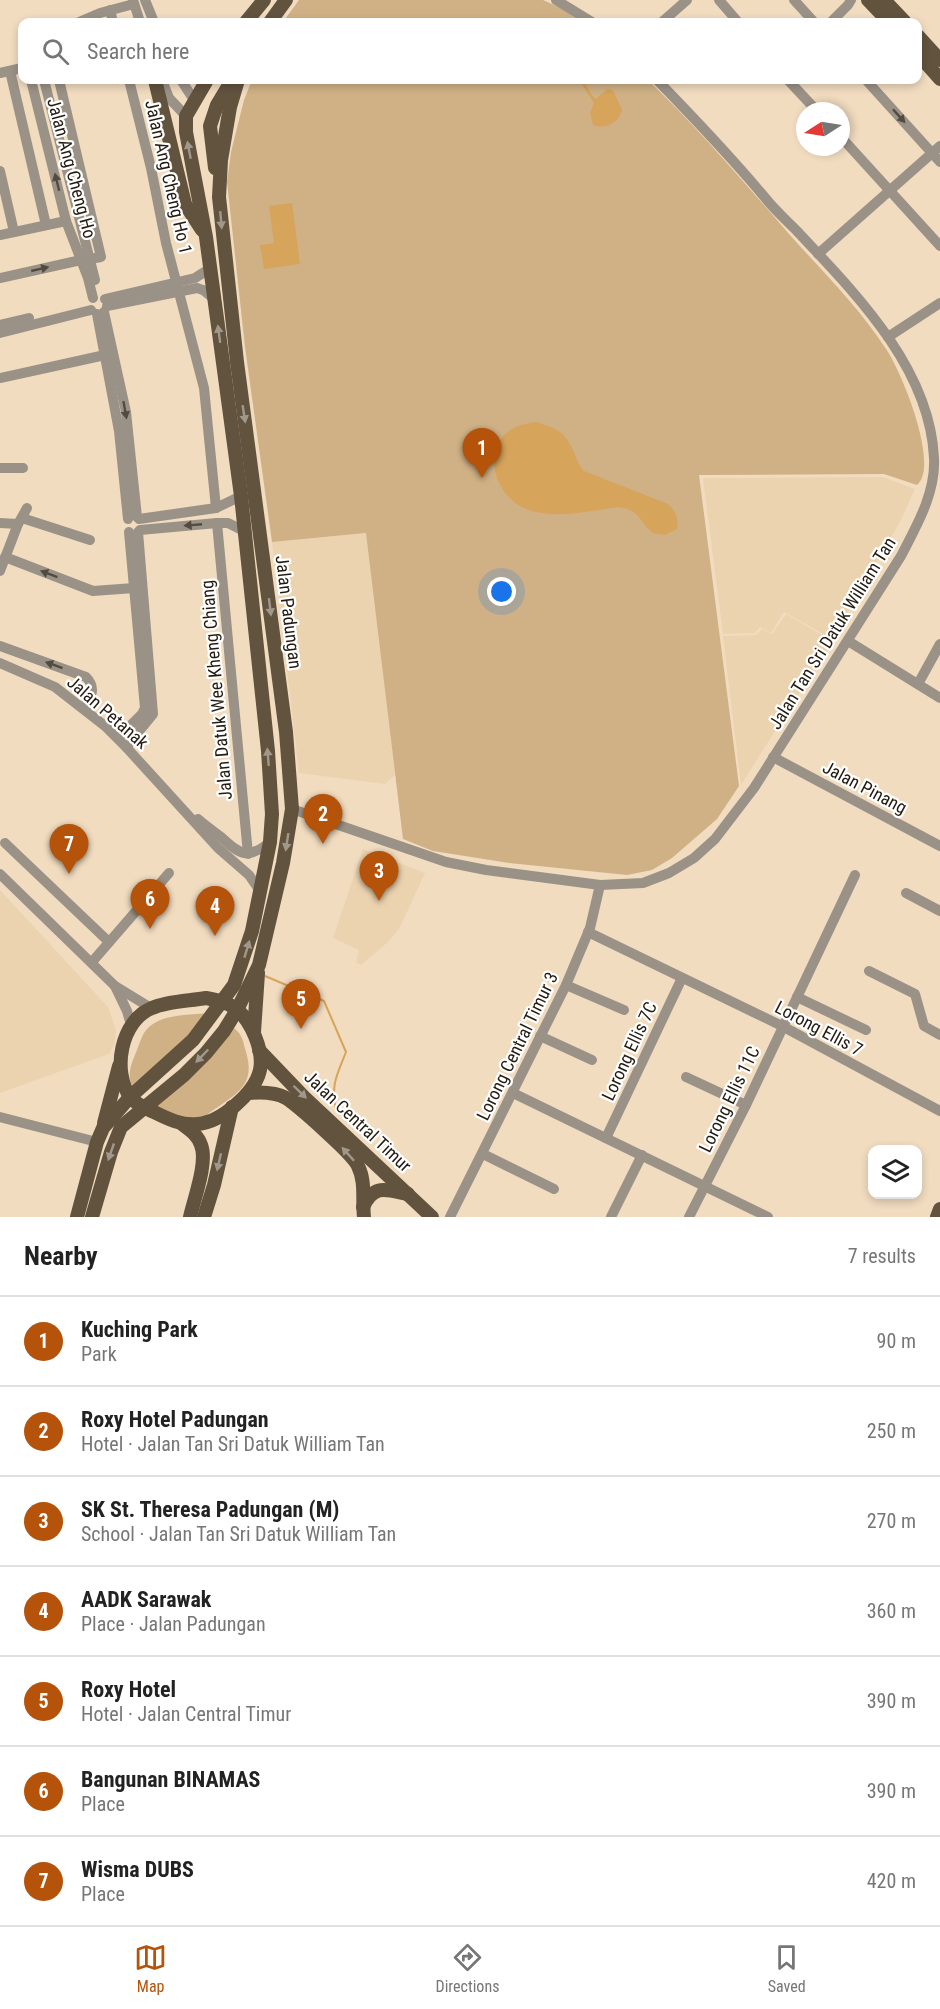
<!DOCTYPE html>
<meta charset="utf-8">
<style>
body{margin:0;font-family:"Roboto Condensed",sans-serif;background:#f2f2f2;color:#222}
.controls{position:absolute;right:18px;bottom:18px;display:grid;overflow:hidden;border-radius:12px;box-shadow:0 3px 9px #0003}
.controls button{width:54px;height:54px;display:grid;place-items:center;padding:0;border:0;border-bottom:2px solid #e0e0e0;background:#fff;color:#222;font:30px sans-serif}
.compass{position:absolute;left:796px;top:102px;width:54px;height:54px;border-radius:50%;background:#fff;box-shadow:0 3px 9px #0003;rotate:258deg}
.you{position:absolute;left:502px;top:592px;width:21px;height:21px;margin:-15px;border:4px solid #fff;border-radius:50%;background:#1a73e8;box-shadow:0 0 0 9px #1a73e833}
.badge{display:grid;place-items:center;width:39px;height:39px;border-radius:50%;background:#b45309;color:#fff;font-size:20px;font-weight:700}
.pin{position:absolute;translate:-50% -50px;filter:drop-shadow(0 2px 3px #0008)}
.pin::after{content:'';position:absolute;top:32px;width:21px;height:18px;background:inherit;clip-path:polygon(0 0,100% 0,50% 100%)}
.list{margin:0;padding:0;list-style:none}
h2{display:flex;justify-content:space-between;align-items:center;height:78px;margin:0;padding:0 24px;font-size:26px}
h2 small{font-size:20px;font-weight:400;color:#767676}
.list li{display:grid;grid-template-columns:39px 1fr auto;gap:18px;align-items:center;box-sizing:border-box;height:90px;padding:0 24px;border-top:2px solid #e0e0e0}
.list b{display:block;font-size:22px;white-space:nowrap}
.list p{margin:0;font-size:20px;white-space:nowrap;color:#767676}
.list em{font-size:20px;font-style:normal;color:#767676}
.icon{flex:none;width:33px;height:33px;fill:none;stroke:currentColor;stroke-width:2;stroke-linecap:round;stroke-linejoin:round}
.map{position:relative;flex:none;width:940px;height:1217px;overflow:hidden}
.search{position:absolute;background:#fff;box-shadow:0 3px 9px #0003;left:18px;right:18px;top:18px;height:66px;display:flex;align-items:center;gap:15px;box-sizing:border-box;padding:0 21px;border-radius:12px;color:#767676;font-size:22px}
.sheet{height:708px;background:#fff}
nav{display:flex;justify-content:space-around;align-items:center;box-sizing:border-box;height:84px;border-top:2px solid #e0e0e0;background:#fff;font-size:16px;color:#767676}
nav a{display:grid;justify-items:center;gap:3px}
nav .on{color:#b45309}
.map>svg:first-child{display:block}
.built{fill:#ecd3b0}
.green{fill:#d0b186}
.water{fill:#d6a45b}
.lines{fill:none;stroke-linecap:round;stroke-linejoin:round}
.stream{stroke:#d6a45b;stroke-width:2}
.minor{stroke:#9b9287;stroke-width:10}
.major{stroke:#62533f;stroke-width:14}
.oneway{fill:#524b40}
.oneway2{fill:#a1988c}
.labels{text-anchor:middle;dominant-baseline:central;stroke-width:4.5;stroke-linejoin:round;paint-order:stroke}
.street-label{font-size:18px;fill:#221b11;stroke:#fff}
</style>
<div class="map">
<svg width="940" height="1217" viewBox="0 0 940 1217">
<rect width="100%" height="100%" fill="#f1dcc0"/>
<g class="built">
<polygon points="883,477 915,489 900,522 832,639 784,612 771,633 760,627 755,633 723,634 703,478"/>
<polygon points="367,533 395,775 385,784 299,773 272,542"/>
<polygon points="786,614 832,641 741,785 723,636 756,635 762,629 772,634"/>
<polygon points="363,849 425,873 399,929 388,942 361,965 356,962 359,950 333,938"/>
<polygon points="0,890 108,1007 116,1030 115,1043 109,1054 0,1093"/>
</g>
<g class="green">
<polygon points="299,0 543,0 563,9 582,22 283,22"/>
<path d="M252,80H648C698,128 743,181 789,234C822,271 859,307 886,349C902,372 940,466 917,485L884,474L699,475L739,786L717,819L672,858L652,870L627,875L509,863L433,851L403,839L366,533L272,542L245,347L227,182L231,152L244,100Z"/>
<path d="M211,1013L200,1028L133,1087C127,1076 130,1067 135,1055C138,1048 140,1040 144,1033C156,1013 191,1015 211,1013Z"/>
<path d="M234,1028C243,1035 243,1042 246,1052C255,1082 241,1091 218,1107C212,1110 205,1118 198,1119C184,1121 167,1111 154,1107C186,1082 211,1062 234,1028Z"/>
</g>
<g class="water">
<path d="M579,80H583L592,95L596,99L607,89L613,90L622,110C619,123 605,130 593,125L590,113L594,103Z"/>
<polygon points="292,203 300,264 264,269 260,245 274,243 269,206"/>
<path d="M536,422C559,429 565,432 575,454C577,461 579,465 584,471L668,504C676,511 679,519 677,529L665,535L653,533C638,521 641,510 618,507C589,511 554,520 526,509C492,495 479,442 518,426C523,424 530,423 536,422Z"/>
</g>
<g class="lines">
<path class="stream" d="M265,976L324,1001L346,1052C336,1077 331,1084 336,1111"/>
<g class="minor">
<polyline points="133,0 140,22"/>
<polyline points="145,0 154,22"/>
<polyline points="556,0 592,22"/>
<polyline points="719,0 738,22"/>
<polyline points="794,0 814,22"/>
<polyline points="110,10 113,22"/>
<polyline points="79,22 100,13 134,4"/>
<polyline points="662,22 687,0"/>
<polyline points="831,22 848,5 851,0"/>
<polyline points="10,71 46,225"/>
<polyline points="0,73 22,68"/>
<polyline points="31,80 66,221 88,278 93,298"/>
<polyline points="44,80 95,280"/>
<polyline points="59,80 101,257 90,259"/>
<polyline points="129,80 151,168 166,243 204,388 216,508"/>
<polyline points="162,80 169,98 186,116"/>
<polyline points="181,80 194,100"/>
<polyline points="788,80 817,111"/>
<polyline points="866,80 940,162"/>
<polyline points="841,137 940,246"/>
<polyline points="0,171 14,232"/>
<polyline points="0,235 66,221"/>
<polyline points="818,254 940,146"/>
<polyline points="0,278 81,260"/>
<polyline points="105,299 195,278 209,269"/>
<polyline points="107,306 197,288 203,290 214,299"/>
<polyline points="104,312 126,412 137,517"/>
<polyline points="97,314 119,431 128,519"/>
<polyline points="0,325 29,318"/>
<polyline points="0,333 91,310"/>
<polyline points="888,337 940,303"/>
<polyline points="0,378 105,355"/>
<polyline points="0,468 23,468"/>
<polyline points="22,518 90,540"/>
<polyline points="139,519 216,508 241,496"/>
<polyline points="0,523 18,524"/>
<polyline points="217,523 248,854"/>
<polyline points="140,530 217,523 228,523 244,531"/>
<polyline points="5,557 93,591 134,588"/>
<polyline points="0,571 18,524 27,508"/>
<polyline points="848,641 940,698"/>
<path d="M0,646L86,677C97,688 91,698 83,708"/>
<polyline points="0,663 55,687 105,726 126,747 218,848 249,875 260,891"/>
<polyline points="918,684 940,644"/>
<polyline points="118,738 142,714 145,708 129,532"/>
<polyline points="126,747 153,714 138,532"/>
<polyline points="773,757 940,846"/>
<path d="M292,809L446,862L486,870L600,885L643,883L669,873L694,858L715,839L754,788L901,556C916,527 936,493 934,458C930,367 854,292 796,230C786,220 776,211 767,200C733,159 695,119 657,80"/>
<path d="M198,819C205,825 213,831 221,837C240,855 248,860 270,842"/>
<polyline points="5,843 109,942"/>
<polyline points="0,874 115,986 151,1008"/>
<polyline points="906,893 940,911"/>
<polyline points="588,932 782,1026 940,1111"/>
<polyline points="92,962 169,873"/>
<polyline points="869,971 915,994 924,1026 940,1035"/>
<polyline points="566,985 624,1010"/>
<polyline points="115,986 127,1011 131,1025"/>
<polyline points="797,997 866,1030"/>
<polyline points="540,1036 592,1060"/>
<polyline points="686,1077 746,1105"/>
<polyline points="513,1093 768,1217"/>
<polyline points="0,1117 97,1142"/>
<polyline points="606,1138 682,978"/>
<polyline points="483,1154 554,1189"/>
<polyline points="450,1217 566,985 590,928 600,885"/>
<polyline points="611,1217 642,1155"/>
<polyline points="689,1217 746,1105 855,875"/>
</g>
<g class="major">
<polyline points="868,0 889,22"/>
<polyline points="884,0 905,22"/>
<polyline points="246,22 264,0"/>
<polyline points="270,22 286,0"/>
<polyline points="918,36 940,60"/>
<polyline points="918,54 940,79"/>
<polyline points="155,80 185,204 202,230"/>
<polyline points="215,168 210,126 217,105 232,80"/>
<path d="M206,998C217,1000 227,1002 236,1009C251,1020 264,1051 260,1070C255,1093 221,1122 198,1124C182,1126 168,1119 154,1112C146,1108 137,1105 131,1098C111,1072 121,1020 152,1008C168,1001 189,1001 206,998Z"/>
<polyline points="254,1032 258,973"/>
<polyline points="259,1050 304,1097 432,1217"/>
<path d="M249,1093C261,1092 275,1092 286,1098C298,1106 353,1154 358,1166C366,1182 362,1200 364,1217"/>
<polyline points="104,1123 119,1066"/>
<path d="M182,1124C190,1130 198,1135 201,1145C208,1162 194,1199 190,1217"/>
<path d="M363,1207C374,1183 387,1190 408,1194"/>
<polyline points="77,1217 97,1142 103,1128 130,1097 193,1040 234,985 252,931 270,842 272,814 268,751 241,496 206,237 186,132 186,116 207,80"/>
<polyline points="92,1217 111,1152 121,1127 184,1075 206,1053 224,1031 237,1010 259,965 283,863 292,809 286,732 237,362 219,197 221,160 230,107 238,80"/>
<polyline points="204,1217 214,1185 232,1107"/>
<polyline points="937,1217 940,1209"/>
</g>
</g>
<defs><path id="oneway-solid" d="M-6-.8H1V-3.2L6.5 0L1 3.2V.8H-6Z" transform="scale(1.5)"/></defs>
<g class="oneway">
<use href="#oneway-solid" transform="translate(899 116) rotate(48)"/>
<use href="#oneway-solid" transform="translate(57 182) rotate(-104)"/>
<use href="#oneway-solid" transform="translate(40 269) rotate(-13)"/>
<use href="#oneway-solid" transform="translate(125 410) rotate(80)"/>
<use href="#oneway-solid" transform="translate(193 525) rotate(175)"/>
<use href="#oneway-solid" transform="translate(49 574) rotate(-159)"/>
<use href="#oneway-solid" transform="translate(54 665) rotate(-160)"/>
</g>
<g class="oneway2">
<use href="#oneway-solid" transform="translate(189 150) rotate(-101)"/>
<use href="#oneway-solid" transform="translate(221 220) rotate(85)"/>
<use href="#oneway-solid" transform="translate(219 334) rotate(-98)"/>
<use href="#oneway-solid" transform="translate(244 414) rotate(81)"/>
<use href="#oneway-solid" transform="translate(270 607) rotate(83)"/>
<use href="#oneway-solid" transform="translate(268 757) rotate(-95)"/>
<use href="#oneway-solid" transform="translate(287 842) rotate(99)"/>
<use href="#oneway-solid" transform="translate(247 949) rotate(-73)"/>
<use href="#oneway-solid" transform="translate(202 1056) rotate(134)"/>
<use href="#oneway-solid" transform="translate(300 1092) rotate(44)"/>
<use href="#oneway-solid" transform="translate(111 1152) rotate(109)"/>
<use href="#oneway-solid" transform="translate(348 1154) rotate(-132)"/>
<use href="#oneway-solid" transform="translate(219 1162) rotate(103)"/>
</g>
<g class="labels">
<g class="street-label">
<text transform="translate(72 168) rotate(75)">Jalan Ang Cheng Ho</text>
<text transform="translate(169 177) rotate(77)">Jalan Ang Cheng Ho 1</text>
<text transform="translate(289 612) rotate(83)">Jalan Padungan</text>
<text transform="translate(832 633) rotate(-58)">Jalan Tan Sri Datuk William Tan</text>
<text transform="translate(216 690) rotate(-95)">Jalan Datuk Wee Kheng Chiang</text>
<text transform="translate(108 712) rotate(41)">Jalan Petanak</text>
<text transform="translate(865 787) rotate(28)">Jalan Pinang</text>
<text transform="translate(819 1028) rotate(28)">Lorong Ellis 7</text>
<text transform="translate(517 1046) rotate(-64)">Lorong Central Timur 3</text>
<text transform="translate(629 1051) rotate(-65)">Lorong Ellis 7C</text>
<text transform="translate(729 1099) rotate(-64)">Lorong Ellis 11C</text>
<text transform="translate(358 1121) rotate(43)">Jalan Central Timur</text>
</g>
</g>
</svg>
<div class="controls">
<button><svg class="icon" aria-label="layers" viewBox="0 0 24 24"><path d="M12 4l9 5-9 5-9-5zM3 14l9 5 9-5"/></svg></button>
</div>
<svg class="compass" viewBox="-18 -18 36 36"><path d="M0-13l5 13h-10z" fill="#e53935"/><path d="M0 13l5-13h-10z" fill="#767676"/></svg>
<div class="you"></div>
<div class="pin badge" style="left:482px;top:478px">1</div>
<div class="pin badge" style="left:323px;top:844px">2</div>
<div class="pin badge" style="left:379px;top:901px">3</div>
<div class="pin badge" style="left:215px;top:936px">4</div>
<div class="pin badge" style="left:301px;top:1029px">5</div>
<div class="pin badge" style="left:150px;top:929px">6</div>
<div class="pin badge" style="left:69px;top:874px">7</div>
<div class="search"><svg class="icon" aria-label="search" viewBox="0 0 24 24"><circle cx="10" cy="10" r="6"/><path d="M15 15l6 6"/></svg>Search here</div>
</div>
<section class="sheet">
<h2>Nearby<small>7 results</small></h2>
<ul class="list">
<li><span class="badge">1</span><div><b>Kuching Park</b><p>Park</p></div><em>90 m</em></li>
<li><span class="badge">2</span><div><b>Roxy Hotel Padungan</b><p>Hotel · Jalan Tan Sri Datuk William Tan</p></div><em>250 m</em></li>
<li><span class="badge">3</span><div><b>SK St. Theresa Padungan (M)</b><p>School · Jalan Tan Sri Datuk William Tan</p></div><em>270 m</em></li>
<li><span class="badge">4</span><div><b>AADK Sarawak</b><p>Place · Jalan Padungan</p></div><em>360 m</em></li>
<li><span class="badge">5</span><div><b>Roxy Hotel</b><p>Hotel · Jalan Central Timur</p></div><em>390 m</em></li>
<li><span class="badge">6</span><div><b>Bangunan BINAMAS</b><p>Place</p></div><em>390 m</em></li>
<li><span class="badge">7</span><div><b>Wisma DUBS</b><p>Place</p></div><em>420 m</em></li>
</ul>
</section>
<nav>
<a class="on"><svg class="icon" aria-label="map" viewBox="0 0 24 24"><path d="M3 6l6-2 6 2 6-2v14l-6 2-6-2-6 2zM9 4v14M15 6v14"/></svg>Map</a>
<a><svg class="icon" aria-label="directions" viewBox="0 0 24 24"><path d="M12 3l9 9-9 9-9-9zM9 14v-3h6M13 9l2 2-2 2"/></svg>Directions</a>
<a><svg class="icon" aria-label="saved" viewBox="0 0 24 24"><path d="M7 4h10v16l-5-4-5 4z"/></svg>Saved</a>
</nav>
